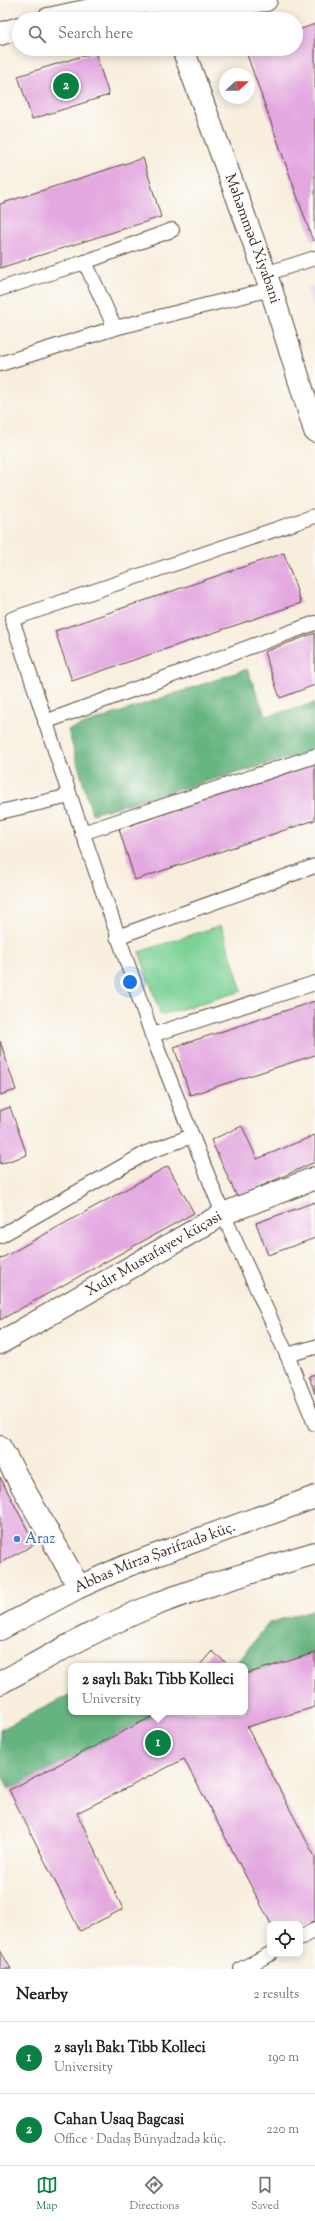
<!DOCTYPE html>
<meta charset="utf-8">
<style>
body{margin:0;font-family:"Sorts Mill Goudy",serif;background:#f6f6f6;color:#222}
.controls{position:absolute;right:12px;bottom:12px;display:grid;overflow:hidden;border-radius:8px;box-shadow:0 2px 10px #0003}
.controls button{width:36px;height:36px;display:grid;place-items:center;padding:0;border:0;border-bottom:1px solid #e0e0e0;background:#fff;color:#222;font:20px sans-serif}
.compass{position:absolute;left:219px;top:68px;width:36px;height:36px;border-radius:50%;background:#fff;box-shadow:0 2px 10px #0003;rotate:68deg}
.you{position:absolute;left:130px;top:982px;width:14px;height:14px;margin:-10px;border:3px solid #fff;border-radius:50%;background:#1a73e8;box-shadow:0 0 0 6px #1a73e833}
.badge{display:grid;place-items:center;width:26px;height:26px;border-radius:50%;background:#0b8043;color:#fff;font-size:13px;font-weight:700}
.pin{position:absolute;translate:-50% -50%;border:2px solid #fff;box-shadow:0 1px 4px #0006}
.popup{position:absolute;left:68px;top:1663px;width:180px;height:52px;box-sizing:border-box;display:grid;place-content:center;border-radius:8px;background:#fff;filter:drop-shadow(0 1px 3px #0005);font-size:13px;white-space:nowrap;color:#767676}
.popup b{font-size:15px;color:#222}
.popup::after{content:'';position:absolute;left:50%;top:100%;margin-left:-8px;border:8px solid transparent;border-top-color:#fff}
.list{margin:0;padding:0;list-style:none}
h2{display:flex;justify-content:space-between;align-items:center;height:52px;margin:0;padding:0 16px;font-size:17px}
h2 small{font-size:13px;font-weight:400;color:#767676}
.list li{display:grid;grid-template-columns:26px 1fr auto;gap:12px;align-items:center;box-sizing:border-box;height:72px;padding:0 16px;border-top:1px solid #e0e0e0}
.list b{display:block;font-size:15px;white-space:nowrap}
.list p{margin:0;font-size:13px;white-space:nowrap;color:#767676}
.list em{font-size:13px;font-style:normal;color:#767676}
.icon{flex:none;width:22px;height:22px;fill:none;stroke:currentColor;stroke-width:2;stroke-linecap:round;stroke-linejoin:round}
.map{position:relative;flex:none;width:315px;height:1969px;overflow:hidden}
.search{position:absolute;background:#fff;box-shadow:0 2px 10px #0003;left:12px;right:12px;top:12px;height:44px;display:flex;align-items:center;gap:10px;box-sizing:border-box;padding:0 14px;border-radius:22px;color:#767676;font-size:15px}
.sheet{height:196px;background:#fff}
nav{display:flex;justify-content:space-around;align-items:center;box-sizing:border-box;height:56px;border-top:1px solid #e0e0e0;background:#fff;font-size:11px;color:#767676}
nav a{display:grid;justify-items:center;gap:2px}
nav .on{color:#0b8043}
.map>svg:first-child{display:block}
.built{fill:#dfd5f5}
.green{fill:#7cd195;stroke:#5c7e5a}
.forest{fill:#65b37e;stroke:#506e4e}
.building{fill:#e3a8e0}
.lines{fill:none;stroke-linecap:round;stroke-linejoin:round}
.service-casing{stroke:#57473b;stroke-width:16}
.minor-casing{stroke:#57473b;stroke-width:24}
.tertiary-casing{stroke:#57473b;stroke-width:24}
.secondary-casing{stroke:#57473b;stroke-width:24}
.service{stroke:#fff;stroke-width:14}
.minor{stroke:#fff;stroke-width:22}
.tertiary{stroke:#fff;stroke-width:22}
.secondary{stroke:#fff;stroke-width:22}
.shop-dot{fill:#3f7fe0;stroke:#fdfcf7;stroke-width:1.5}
.labels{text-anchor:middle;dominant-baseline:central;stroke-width:4;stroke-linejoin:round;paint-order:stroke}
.street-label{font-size:15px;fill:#3b2a1e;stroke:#fdfcf7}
.shop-label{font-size:15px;fill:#366cbe;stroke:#fdfcf7;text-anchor:start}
</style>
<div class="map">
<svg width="315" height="1969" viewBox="0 0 315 1969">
<rect width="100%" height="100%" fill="#fdfcf7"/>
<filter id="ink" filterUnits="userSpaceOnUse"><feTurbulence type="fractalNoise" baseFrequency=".025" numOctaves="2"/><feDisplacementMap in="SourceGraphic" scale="8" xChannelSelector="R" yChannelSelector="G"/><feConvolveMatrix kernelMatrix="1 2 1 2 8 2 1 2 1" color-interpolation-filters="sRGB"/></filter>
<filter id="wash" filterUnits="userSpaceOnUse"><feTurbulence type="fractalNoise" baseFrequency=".012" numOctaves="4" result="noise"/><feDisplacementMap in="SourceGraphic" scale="16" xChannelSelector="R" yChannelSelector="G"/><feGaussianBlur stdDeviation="0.9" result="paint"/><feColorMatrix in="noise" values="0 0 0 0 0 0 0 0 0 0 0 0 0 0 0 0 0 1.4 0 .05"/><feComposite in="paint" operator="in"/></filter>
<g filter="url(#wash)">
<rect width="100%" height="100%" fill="#f8eede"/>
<polygon class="built" points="315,286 315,311 307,288"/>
<polygon class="green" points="221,925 242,991 161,1015 139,952"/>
<g class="forest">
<polygon points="247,669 266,716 315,703 315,751 92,814 68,730"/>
<polygon points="315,1609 315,1653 245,1674 245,1666 234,1666 269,1623"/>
<polygon points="71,1694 71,1712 161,1712 9,1790 0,1771 0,1730"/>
</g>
<g id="blocks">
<g class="building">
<polygon points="315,24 315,240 313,241 245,49 296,49 296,31"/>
<polygon points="95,52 109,95 32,119 18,76"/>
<polygon points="143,158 161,217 0,268 0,204"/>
<polygon points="284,553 301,603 72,681 55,631"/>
<polygon points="315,633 315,685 280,698 264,652"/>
<polygon points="315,764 315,820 135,880 119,829"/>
<polygon points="315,1001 315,1055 190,1095 174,1047"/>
<polygon points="0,1041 16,1090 0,1095"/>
<polygon points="10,1107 27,1155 0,1164 0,1111"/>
<polygon points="242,1126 257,1159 315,1135 315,1162 237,1197 211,1140"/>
<polygon points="168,1166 194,1213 0,1320 0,1259"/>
<polygon points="315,1202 315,1238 268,1255 256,1223"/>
<polygon points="315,1374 315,1394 309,1376"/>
<polygon points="0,1477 35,1544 0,1563"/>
<polygon points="212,1651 230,1666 199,1666"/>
<polygon points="315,1653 315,1707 247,1727 315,1857 315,1921 300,1929 300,1924 271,1924 184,1759 77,1813 123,1909 80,1931 9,1790 161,1712 245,1712 245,1674"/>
<polygon points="0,1950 11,1969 0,1969"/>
</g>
</g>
</g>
<g filter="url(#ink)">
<use href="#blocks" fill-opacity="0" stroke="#57473b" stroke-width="1"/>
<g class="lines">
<g class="service-casing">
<g id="service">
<polyline points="85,262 172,230"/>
<polyline points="265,274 315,258"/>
<polyline points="0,289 85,262 115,328 271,289"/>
<polyline points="0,364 115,328"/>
<polyline points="315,516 12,619 70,796 152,1035 223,1214 287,1355 315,1424"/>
<polyline points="45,722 315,623"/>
<polyline points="0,812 70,796"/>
<polyline points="82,833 315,756"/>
<polyline points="117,937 315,866"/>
<polyline points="152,1035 315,983"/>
<polyline points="0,1236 146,1153 192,1136"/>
<polyline points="287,1355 315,1347"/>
<polyline points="300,1938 315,1930"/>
<polyline points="241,1969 270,1954"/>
</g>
</g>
<g class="minor-casing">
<g id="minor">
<path id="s1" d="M0,1343L223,1214L315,1178"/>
<polyline points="0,1447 79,1587"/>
</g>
</g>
<g class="tertiary-casing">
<g id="tertiary">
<polyline points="48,19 118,4 166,1 201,6 236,4 266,0"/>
<polyline points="0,34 19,28"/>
<path id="s2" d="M183,49L271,289L315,431"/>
</g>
</g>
<g class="secondary-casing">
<g id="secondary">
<path id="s3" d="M0,1629L79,1587L126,1566L315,1497"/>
<path d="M0,1683C48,1657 96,1629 147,1608C201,1586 259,1570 315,1553"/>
</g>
</g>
<use href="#service" class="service"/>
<use href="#minor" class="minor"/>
<use href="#tertiary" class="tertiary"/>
<use href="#secondary" class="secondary"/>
</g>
</g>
<circle class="shop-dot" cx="17" cy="1539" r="4"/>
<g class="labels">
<g class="street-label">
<text stroke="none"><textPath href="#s2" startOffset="202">Məhəmməd Xiyabani</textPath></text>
<text stroke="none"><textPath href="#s1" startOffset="178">Xıdır Mustafayev küçəsi</textPath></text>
<text stroke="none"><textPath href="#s3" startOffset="171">Abbas Mirzə Şərifzadə küç.</textPath></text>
</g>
<g class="shop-label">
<text x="25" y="1539">Araz</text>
</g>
</g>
</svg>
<div class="controls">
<button><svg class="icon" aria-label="locate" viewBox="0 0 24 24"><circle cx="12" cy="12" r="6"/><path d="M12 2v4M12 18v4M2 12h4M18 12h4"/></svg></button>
</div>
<svg class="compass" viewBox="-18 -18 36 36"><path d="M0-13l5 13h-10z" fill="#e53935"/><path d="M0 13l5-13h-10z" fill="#767676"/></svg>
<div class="you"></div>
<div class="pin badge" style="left:158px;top:1743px">1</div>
<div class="popup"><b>2 saylı Bakı Tibb Kolleci</b>University</div>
<div class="pin badge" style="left:66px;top:86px">2</div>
<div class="search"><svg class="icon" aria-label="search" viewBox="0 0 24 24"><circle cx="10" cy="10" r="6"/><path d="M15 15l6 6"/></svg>Search here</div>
</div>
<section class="sheet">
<h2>Nearby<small>2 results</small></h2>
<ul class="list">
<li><span class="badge">1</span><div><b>2 saylı Bakı Tibb Kolleci</b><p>University</p></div><em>190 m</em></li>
<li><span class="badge">2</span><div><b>Cahan Usaq Bagcasi</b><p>Office · Dadaş Bünyadzadə küç.</p></div><em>220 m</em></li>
</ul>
</section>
<nav>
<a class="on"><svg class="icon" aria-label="map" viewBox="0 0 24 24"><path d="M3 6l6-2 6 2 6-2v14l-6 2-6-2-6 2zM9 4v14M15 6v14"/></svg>Map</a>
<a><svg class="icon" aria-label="directions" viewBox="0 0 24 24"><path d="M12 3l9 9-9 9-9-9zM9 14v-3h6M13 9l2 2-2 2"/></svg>Directions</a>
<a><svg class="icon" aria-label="saved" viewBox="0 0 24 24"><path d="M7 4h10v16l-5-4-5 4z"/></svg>Saved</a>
</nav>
